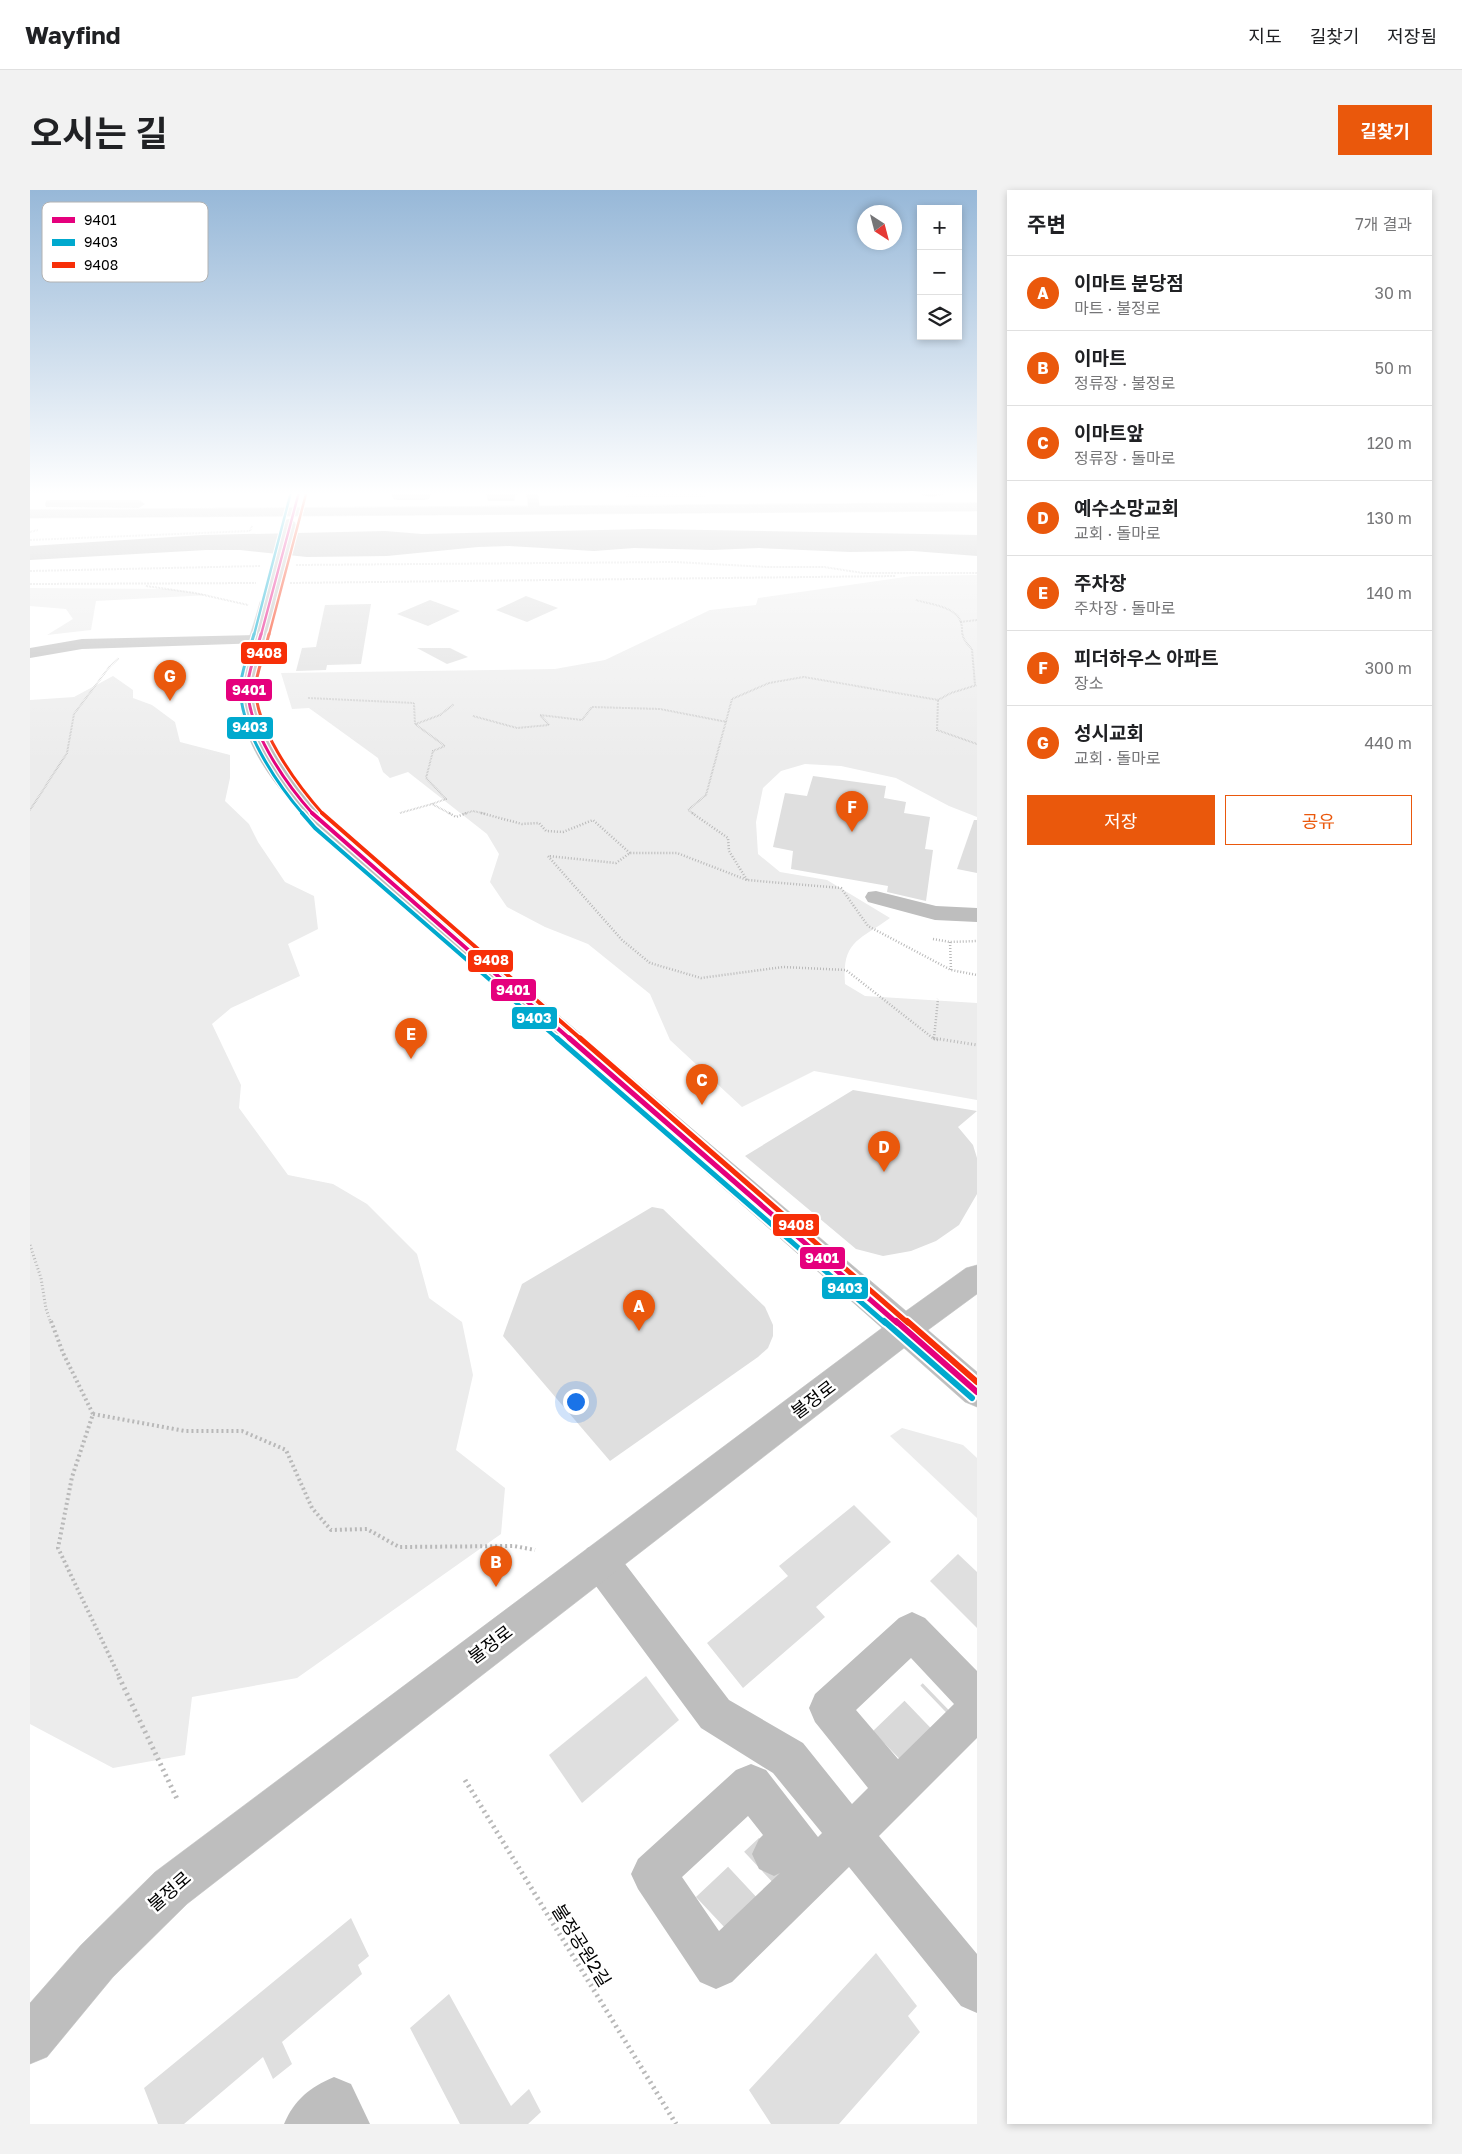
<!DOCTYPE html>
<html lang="ko">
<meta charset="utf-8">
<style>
body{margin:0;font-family:"Golos Text","Noto Sans KR",sans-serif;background:#f2f2f2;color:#202124}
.controls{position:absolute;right:15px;top:15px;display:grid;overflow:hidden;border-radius:0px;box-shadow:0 2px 8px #0003}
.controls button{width:45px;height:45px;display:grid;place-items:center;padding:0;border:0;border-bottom:1px solid #e0e0e0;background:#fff;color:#202124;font:25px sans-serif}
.compass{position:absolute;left:827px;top:15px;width:45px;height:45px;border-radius:50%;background:#fff;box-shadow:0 2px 8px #0003;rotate:144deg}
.you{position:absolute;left:545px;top:1211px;width:18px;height:18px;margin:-12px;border:4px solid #fff;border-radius:50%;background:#1a73e8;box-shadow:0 0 0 8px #1a73e833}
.badge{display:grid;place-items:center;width:32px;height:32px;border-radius:50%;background:#ea580c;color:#fff;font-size:16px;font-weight:700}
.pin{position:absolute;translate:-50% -41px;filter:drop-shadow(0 1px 2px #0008)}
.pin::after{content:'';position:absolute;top:26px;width:18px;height:15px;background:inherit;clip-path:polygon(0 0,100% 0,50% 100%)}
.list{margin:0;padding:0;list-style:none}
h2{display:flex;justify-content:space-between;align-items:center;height:65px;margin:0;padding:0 20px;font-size:21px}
h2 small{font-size:16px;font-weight:400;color:#757577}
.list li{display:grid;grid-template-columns:32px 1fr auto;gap:15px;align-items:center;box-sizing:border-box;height:75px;padding:0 20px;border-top:1px solid #e0e0e0}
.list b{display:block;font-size:19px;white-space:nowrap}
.list p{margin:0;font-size:16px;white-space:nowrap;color:#757577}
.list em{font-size:16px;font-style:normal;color:#757577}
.actions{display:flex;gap:10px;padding:15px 20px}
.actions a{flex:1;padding:11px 0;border:1px solid #ea580c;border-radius:0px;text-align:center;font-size:18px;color:#ea580c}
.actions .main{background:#ea580c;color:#fff}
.icon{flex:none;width:28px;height:28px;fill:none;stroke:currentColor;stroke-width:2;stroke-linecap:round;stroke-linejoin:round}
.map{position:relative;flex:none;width:947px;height:1934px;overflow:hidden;border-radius:0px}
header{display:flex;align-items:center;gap:30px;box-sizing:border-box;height:70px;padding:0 25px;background:#fff;border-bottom:1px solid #e0e0e0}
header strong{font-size:24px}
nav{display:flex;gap:28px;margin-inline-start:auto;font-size:18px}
.intro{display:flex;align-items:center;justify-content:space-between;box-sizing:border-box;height:120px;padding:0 30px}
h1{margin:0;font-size:35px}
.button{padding:12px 22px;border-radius:0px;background:#ea580c;color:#fff;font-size:18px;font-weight:700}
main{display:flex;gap:30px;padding:0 30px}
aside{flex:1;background:#fff;border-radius:0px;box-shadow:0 2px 8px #0003}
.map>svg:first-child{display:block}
.green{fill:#ececec}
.water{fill:#bfbfbf}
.building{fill:#dfdfdf}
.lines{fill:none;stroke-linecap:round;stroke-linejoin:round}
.minor-tunnel{stroke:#d9d9d9;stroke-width:44;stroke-dasharray:44 22;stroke-linecap:butt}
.major-casing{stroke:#dbdbdb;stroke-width:1}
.path-far4{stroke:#b9b9b9;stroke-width:2;stroke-dasharray:0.5 1;stroke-linecap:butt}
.path-far3{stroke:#b9b9b9;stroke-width:2.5;stroke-dasharray:1 2;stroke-linecap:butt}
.path-far2{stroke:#b9b9b9;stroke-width:3;stroke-dasharray:1 2.5;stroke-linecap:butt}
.path-far1{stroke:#b9b9b9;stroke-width:4;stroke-dasharray:2 3;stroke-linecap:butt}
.path{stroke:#b9b9b9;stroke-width:5;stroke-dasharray:2 4;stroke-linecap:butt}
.minor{fill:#bebebe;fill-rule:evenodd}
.major{fill:#bebebe;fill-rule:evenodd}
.major-bridge-casing{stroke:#dbdbdb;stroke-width:14;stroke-linecap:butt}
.major-bridge{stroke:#bebebe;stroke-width:14}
.bus-1-far4-casing{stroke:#fff;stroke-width:4.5}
.bus-1-far3-casing{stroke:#fff;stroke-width:5.5}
.bus-1-far2-casing{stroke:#fff;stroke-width:7}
.bus-1-far1-casing{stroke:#fff;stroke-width:9}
.bus-1-casing{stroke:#fff;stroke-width:10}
.bus-2-far4-casing{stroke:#fff;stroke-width:4.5}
.bus-2-far3-casing{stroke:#fff;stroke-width:5.5}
.bus-2-far2-casing{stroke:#fff;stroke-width:7}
.bus-2-far1-casing{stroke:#fff;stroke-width:9}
.bus-2-casing{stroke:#fff;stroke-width:10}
.bus-3-far4-casing{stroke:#fff;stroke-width:4.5}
.bus-3-far3-casing{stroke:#fff;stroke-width:5.5}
.bus-3-far2-casing{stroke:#fff;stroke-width:7}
.bus-3-far1-casing{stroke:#fff;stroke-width:9}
.bus-3-casing{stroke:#fff;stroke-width:10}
.bus-1-far4{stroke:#e5007d;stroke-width:2.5}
.bus-1-far3{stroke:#e5007d;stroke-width:3}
.bus-1-far2{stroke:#e5007d;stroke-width:4}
.bus-1-far1{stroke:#e5007d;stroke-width:5}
.bus-1{stroke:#e5007d;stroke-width:6}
.bus-2-far4{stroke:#00a9ce;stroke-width:2.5}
.bus-2-far3{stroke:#00a9ce;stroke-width:3}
.bus-2-far2{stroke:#00a9ce;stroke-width:4}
.bus-2-far1{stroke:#00a9ce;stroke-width:5}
.bus-2{stroke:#00a9ce;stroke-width:6}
.bus-3-far4{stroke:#f72f08;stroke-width:2.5}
.bus-3-far3{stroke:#f72f08;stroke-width:3}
.bus-3-far2{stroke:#f72f08;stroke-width:4}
.bus-3-far1{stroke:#f72f08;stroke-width:5}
.bus-3{stroke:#f72f08;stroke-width:6}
.labels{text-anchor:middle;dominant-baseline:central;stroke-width:5;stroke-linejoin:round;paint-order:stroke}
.near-street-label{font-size:18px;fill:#000;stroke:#fff}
.key{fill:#fff;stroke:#b2b2b2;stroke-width:1}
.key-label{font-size:14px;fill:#000}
.line-badge{stroke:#fff;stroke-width:2}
.badge-label{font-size:14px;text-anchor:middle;font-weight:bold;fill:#fff}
</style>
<header>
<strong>Wayfind</strong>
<nav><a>지도</a><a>길찾기</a><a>저장됨</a></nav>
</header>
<div class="intro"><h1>오시는 길</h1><a class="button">길찾기</a></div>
<main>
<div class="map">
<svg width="947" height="1934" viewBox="0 0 947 1934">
<rect width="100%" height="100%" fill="#fff"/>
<g class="green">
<polygon points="595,302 673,302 675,307 597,308"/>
<path d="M947,385V627L919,616L866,588L811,576L775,574L751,581L733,598L726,632L728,664L750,682L797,690L860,728C828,751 812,751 815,794L835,806L947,813V910L784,881L712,917L640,850L620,804L558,754L515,737L477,717L460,692L469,664L457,644L378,582L360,588L353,582L348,568L279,518L262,519L251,483L525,479L575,470L680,420L726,415L728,408L882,386Z"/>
<polygon points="0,398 139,399 179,405 66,411 61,440 17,445 43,429 36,419 0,416"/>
<polygon points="83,486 103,500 103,508 122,515 145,532 150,552 200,565 200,588 195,611 219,634 228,652 255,692 284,706 288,739 258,754 270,786 201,818 182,834 211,895 209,918 258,985 303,994 337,1014 387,1064 399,1108 432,1132 443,1185 426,1260 475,1298 471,1344 267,1488 162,1507 155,1565 83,1578 0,1534 0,510 44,507"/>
<polygon points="872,1238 933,1255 947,1268 947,1328 860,1246"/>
</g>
<polygon class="water" points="618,339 947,345 947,366 883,361 820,362 729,358 682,360 604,358 564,361 479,356 448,357 357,366 277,367 210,360 176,360 0,370 0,356 173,345 355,341 392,344"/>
<g class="building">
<polygon points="496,406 528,418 497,432 466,420"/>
<polygon points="400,410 430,421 398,436 367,424"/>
<polygon points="341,414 331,474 297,475 296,480 266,481 272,458 286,457 295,415"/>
<polygon points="387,458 420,458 438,467 417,474"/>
<polygon points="783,586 856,596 854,608 876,612 874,623 900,627 895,659 903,660 896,711 857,702 858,696 761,679 763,661 743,657 755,603 777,606"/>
<polygon points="944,630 947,630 947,683 927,679"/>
<polygon points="823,900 947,921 928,937 943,955 947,968 947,1004 929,1035 906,1051 881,1061 853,1066 826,1059 715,966"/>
<polygon points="622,1017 633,1019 735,1117 743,1135 743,1146 738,1158 728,1167 580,1271 473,1146 492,1094"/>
<polygon points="824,1315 861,1352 786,1417 795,1427 713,1498 677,1453 758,1386 749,1376"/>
<polygon points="928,1364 947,1382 947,1438 900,1391"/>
<polygon points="616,1486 649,1530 552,1613 519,1565"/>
<polygon points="321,1728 339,1766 328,1775 332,1784 252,1852 262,1874 243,1889 233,1867 154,1934 128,1934 114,1898"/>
<polygon points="846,1763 887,1816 878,1826 890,1842 809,1934 741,1934 719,1900"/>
<polygon points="419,1804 481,1916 499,1899 511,1922 498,1934 430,1934 380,1838"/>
</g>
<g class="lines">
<g class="minor-tunnel">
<polyline points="858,1557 908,1509"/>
<polyline points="681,1723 744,1664"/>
</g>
<g class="major-casing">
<g id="major">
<polygon points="947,313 947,321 0,328 0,320"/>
<path d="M238,407L246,412C239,435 231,458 228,482C219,542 259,588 297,628L876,1121L936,1078L947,1075V1104L898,1140L947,1182V1217L935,1212L874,1158L157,1714L83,1787L17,1867L0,1874V1813L51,1755L125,1682L852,1138L283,636C246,597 206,551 210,494C211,466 223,439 230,412Z"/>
</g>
</g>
<g class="path-far4">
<polyline points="0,342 8,340"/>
<polyline points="0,350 220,341 222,336"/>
<polyline points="266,375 645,372 737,377 794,377 833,383 947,383"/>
<polyline points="0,381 230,376"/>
<polyline points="260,393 866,386"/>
<polyline points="0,394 226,393"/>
<polyline points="116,396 165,403 218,415"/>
<path d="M886,410C899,414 921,416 929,428C936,440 926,443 942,459L945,495"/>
<polyline points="930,432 947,430"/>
<polyline points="278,508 384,513 385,534 415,556 403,561 396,588 416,609 402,614"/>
<polyline points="908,510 907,540 947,554"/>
<polyline points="443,526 487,538 519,535 510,525 552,530 562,517 630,519 697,532"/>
<polyline points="386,534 410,525 424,514"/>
<polyline points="0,620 37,563 44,524 80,476 89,468"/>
<polyline points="370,623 402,614 421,624"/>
<polyline points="433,624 443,621 456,624"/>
<polyline points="664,624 658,620 676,605 702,509 739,493 774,487 908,510 921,503 947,495"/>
</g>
<g class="path-far3">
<polyline points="419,623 426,627 437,623"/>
<polyline points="451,623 492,634 509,633 516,641 533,642 563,630 600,663"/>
<polyline points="662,623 698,648 699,661 717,690"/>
<polyline points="903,749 920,752 947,751"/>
<polyline points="920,752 921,780"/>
<polyline points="904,848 908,809"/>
<polyline points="908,850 904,849 816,780 753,777 671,788 620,773 592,750 518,666 586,673 600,663 647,663 717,690 811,698 838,736 921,780 947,785"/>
</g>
<g class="path-far2">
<polyline points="903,848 947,855"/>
<polyline points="0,1055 11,1088 16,1119 21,1133"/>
</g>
<g class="path-far1">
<polyline points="21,1131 33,1163 63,1224 42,1287 28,1358 90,1488"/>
<polyline points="63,1224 155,1241 212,1241 256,1260 282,1318 301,1340 337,1339 369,1357 484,1356 505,1360"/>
</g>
<g class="path">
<polyline points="89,1487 148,1611"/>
<polyline points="435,1590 646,1934"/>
</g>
<g class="minor">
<polygon points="361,302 402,302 399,309 395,310 367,310 363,309"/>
<polygon points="456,302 468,302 468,304 487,302 484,311 458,311"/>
<polygon points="496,302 508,302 510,320 509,323 499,323"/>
<path d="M887,302H916C910,308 893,308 887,302Z"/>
<polygon points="21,310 109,310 115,314 109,318 16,317 15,314 16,311"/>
<polygon points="228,445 234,447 236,450 234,453 52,459 0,468 0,458 52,449"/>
<polygon points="846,701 906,716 947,718 947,732 905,730 838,712 835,707 838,702"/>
<path d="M570,1353L583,1358L699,1510L773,1553L822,1614L838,1598L785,1532L779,1518L785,1504L869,1428L882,1422L895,1428L947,1481V1548L849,1646L947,1764V1823L931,1816L819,1677L702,1792L686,1799L670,1792L608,1699L601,1684L608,1669L706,1580L721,1574L736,1580L788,1647L792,1643L743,1583L671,1538L557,1384L552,1371L557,1358ZM881,1468L924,1514L868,1569L826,1520ZM718,1626L733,1645L729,1649L722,1664L729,1679L744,1686L750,1683L689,1741L652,1687Z"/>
<path d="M304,1887L321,1894L340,1934H254C264,1910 280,1897 304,1887Z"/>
</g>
<use href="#major" class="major"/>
<g class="major-bridge-casing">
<polyline id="major-bridge" points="238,412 259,336"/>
</g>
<use href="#major-bridge" class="major-bridge"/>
<g class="bus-1-far4-casing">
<polyline id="bus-1-far4" points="231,445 269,302"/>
</g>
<g class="bus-1-far3-casing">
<path id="bus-1-far3" d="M231,444C227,459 220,476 218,492C214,535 256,594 283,624"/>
</g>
<g class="bus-1-far2-casing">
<polyline id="bus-1-far2" points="282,623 541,850"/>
</g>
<g class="bus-1-far1-casing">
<polyline id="bus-1-far1" points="539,848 867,1133"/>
</g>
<g class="bus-1-casing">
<polyline id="bus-1" points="866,1131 947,1202"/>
</g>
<g class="bus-2-far4-casing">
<polyline id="bus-2-far4" points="224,445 261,302"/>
</g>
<g class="bus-2-far3-casing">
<path id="bus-2-far3" d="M224,444C220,459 213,476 211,492C206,534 247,594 273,624"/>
</g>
<g class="bus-2-far2-casing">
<polyline id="bus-2-far2" points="272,623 285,638 529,850"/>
</g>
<g class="bus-2-far1-casing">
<polyline id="bus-2-far1" points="527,848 855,1133"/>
</g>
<g class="bus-2-casing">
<polyline id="bus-2" points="854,1131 942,1208"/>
</g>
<g class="bus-3-far4-casing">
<polyline id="bus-3-far4" points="239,445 276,304"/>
</g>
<g class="bus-3-far3-casing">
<path id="bus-3-far3" d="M239,444C235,460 229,476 226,492C221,533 267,595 293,624"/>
</g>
<g class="bus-3-far2-casing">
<polyline id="bus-3-far2" points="292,623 552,850"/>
</g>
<g class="bus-3-far1-casing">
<polyline id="bus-3-far1" points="550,848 878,1133"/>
</g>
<g class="bus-3-casing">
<polyline id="bus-3" points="877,1131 947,1192"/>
</g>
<use href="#bus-1-far4" class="bus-1-far4"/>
<use href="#bus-1-far3" class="bus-1-far3"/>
<use href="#bus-1-far2" class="bus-1-far2"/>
<use href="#bus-1-far1" class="bus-1-far1"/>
<use href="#bus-1" class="bus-1"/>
<use href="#bus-2-far4" class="bus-2-far4"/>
<use href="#bus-2-far3" class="bus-2-far3"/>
<use href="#bus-2-far2" class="bus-2-far2"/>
<use href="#bus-2-far1" class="bus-2-far1"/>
<use href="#bus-2" class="bus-2"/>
<use href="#bus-3-far4" class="bus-3-far4"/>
<use href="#bus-3-far3" class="bus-3-far3"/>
<use href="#bus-3-far2" class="bus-3-far2"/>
<use href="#bus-3-far1" class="bus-3-far1"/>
<use href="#bus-3" class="bus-3"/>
</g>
<linearGradient id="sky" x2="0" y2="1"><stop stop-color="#97b8d8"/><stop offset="0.53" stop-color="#fff"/><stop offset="1" stop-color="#fff" stop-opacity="0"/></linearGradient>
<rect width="947" height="572" fill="url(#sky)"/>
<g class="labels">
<g class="near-street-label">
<text transform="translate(783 1209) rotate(-37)">불정로</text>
<text transform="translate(460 1454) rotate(-37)">불정로</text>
<text transform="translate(139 1701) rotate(-41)">불정로</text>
<text transform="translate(552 1755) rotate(58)">불정공원2길</text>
</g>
</g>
<rect x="12" y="12" width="166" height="80" rx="8" class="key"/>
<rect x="22" y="27" width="23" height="6" fill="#e5007d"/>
<rect x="22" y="49" width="23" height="7" fill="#00a9ce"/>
<rect x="22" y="72" width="23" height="6" fill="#f72f08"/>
<g class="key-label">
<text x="54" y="35">9401</text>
<text x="54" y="57">9403</text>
<text x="54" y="80">9408</text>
</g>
<g class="line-badge">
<rect x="210" y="451" width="48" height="24" rx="5" fill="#f72f08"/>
<rect x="195" y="488" width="48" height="24" rx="5" fill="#e5007d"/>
<rect x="196" y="526" width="48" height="24" rx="5" fill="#00a9ce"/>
<rect x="437" y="759" width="47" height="24" rx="5" fill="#f72f08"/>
<rect x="460" y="788" width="47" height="24" rx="5" fill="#e5007d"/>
<rect x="481" y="816" width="47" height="24" rx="5" fill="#00a9ce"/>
<rect x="742" y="1023" width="48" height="24" rx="5" fill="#f72f08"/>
<rect x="769" y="1056" width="47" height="24" rx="5" fill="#e5007d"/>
<rect x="791" y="1086" width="48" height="24" rx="5" fill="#00a9ce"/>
</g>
<g class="badge-label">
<text x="234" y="468">9408</text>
<text x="219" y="505">9401</text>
<text x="220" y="542">9403</text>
<text x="461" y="775">9408</text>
<text x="483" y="805">9401</text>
<text x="504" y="833">9403</text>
<text x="766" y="1040">9408</text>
<text x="792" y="1073">9401</text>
<text x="815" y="1103">9403</text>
</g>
</svg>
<div class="controls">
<button>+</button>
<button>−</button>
<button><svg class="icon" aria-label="layers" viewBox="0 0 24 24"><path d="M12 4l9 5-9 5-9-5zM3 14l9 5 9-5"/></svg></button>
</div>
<svg class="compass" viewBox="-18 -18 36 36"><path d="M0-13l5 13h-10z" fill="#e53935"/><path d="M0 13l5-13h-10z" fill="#757577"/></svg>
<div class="you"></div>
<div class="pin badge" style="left:609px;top:1141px">A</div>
<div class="pin badge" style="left:466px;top:1397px">B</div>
<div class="pin badge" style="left:672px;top:915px">C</div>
<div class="pin badge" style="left:854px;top:982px">D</div>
<div class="pin badge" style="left:381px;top:869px">E</div>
<div class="pin badge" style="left:822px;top:642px">F</div>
<div class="pin badge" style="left:140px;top:511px">G</div>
</div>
<aside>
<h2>주변<small>7개 결과</small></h2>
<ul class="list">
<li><span class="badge">A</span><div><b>이마트 분당점</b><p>마트 · 불정로</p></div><em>30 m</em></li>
<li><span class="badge">B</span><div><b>이마트</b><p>정류장 · 불정로</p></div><em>50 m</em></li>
<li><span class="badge">C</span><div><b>이마트앞</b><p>정류장 · 돌마로</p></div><em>120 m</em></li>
<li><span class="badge">D</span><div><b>예수소망교회</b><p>교회 · 돌마로</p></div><em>130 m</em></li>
<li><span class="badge">E</span><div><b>주차장</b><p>주차장 · 돌마로</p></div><em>140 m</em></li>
<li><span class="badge">F</span><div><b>피더하우스 아파트</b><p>장소</p></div><em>300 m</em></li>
<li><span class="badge">G</span><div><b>성시교회</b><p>교회 · 돌마로</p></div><em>440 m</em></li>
</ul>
<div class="actions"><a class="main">저장</a><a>공유</a></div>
</aside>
</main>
